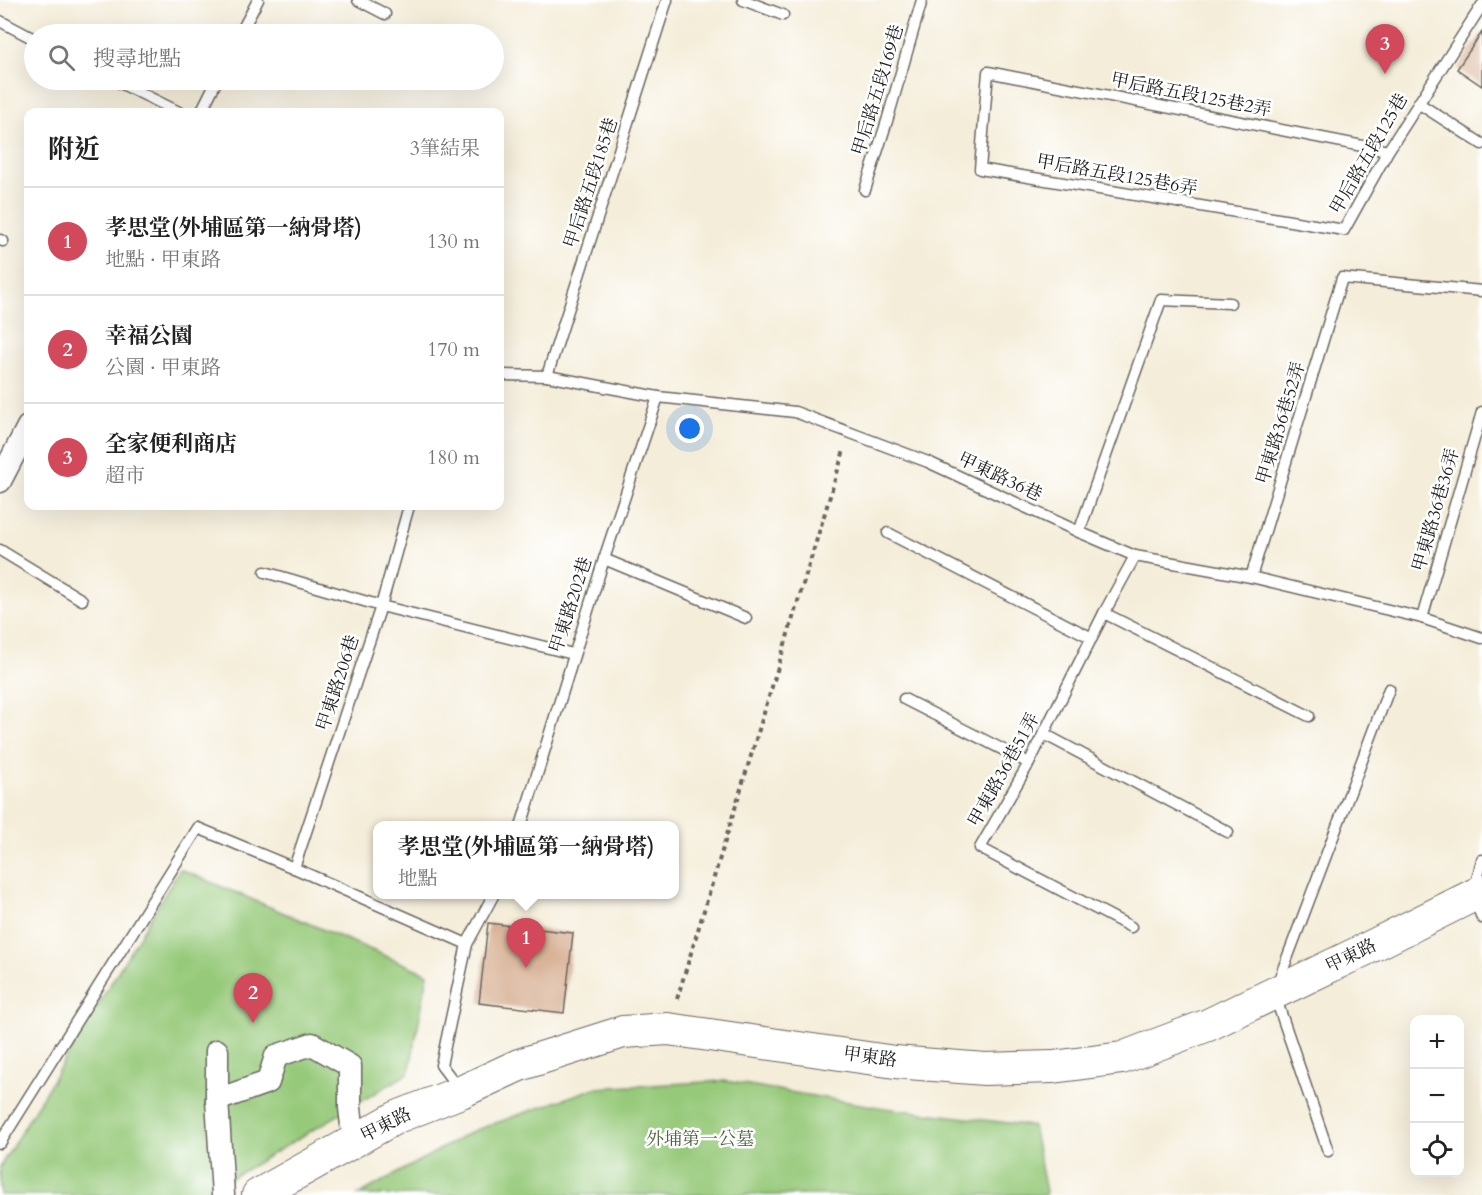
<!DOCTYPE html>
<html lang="zh-TW">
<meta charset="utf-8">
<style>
body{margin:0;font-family:Cardo,"Noto Serif TC",serif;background:#f6f6f6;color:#222}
.controls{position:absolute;right:18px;bottom:18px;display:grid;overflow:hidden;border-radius:12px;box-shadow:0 6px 24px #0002}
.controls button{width:54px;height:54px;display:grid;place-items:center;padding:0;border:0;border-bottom:2px solid #e0e0e0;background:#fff;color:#222;font:30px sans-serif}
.you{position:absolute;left:690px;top:429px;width:21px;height:21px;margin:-15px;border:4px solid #fff;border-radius:50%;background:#1a73e8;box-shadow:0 0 0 9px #1a73e833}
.badge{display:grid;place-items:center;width:39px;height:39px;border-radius:50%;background:#d1495b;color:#fff;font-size:20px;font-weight:700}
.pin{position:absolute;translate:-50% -50px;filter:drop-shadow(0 2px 3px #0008)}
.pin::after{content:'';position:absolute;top:32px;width:21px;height:18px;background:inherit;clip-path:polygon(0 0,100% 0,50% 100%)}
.popup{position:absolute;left:373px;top:821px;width:306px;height:78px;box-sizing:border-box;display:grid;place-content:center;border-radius:12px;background:#fff;filter:drop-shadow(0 2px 4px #0005);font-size:20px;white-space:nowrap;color:#767676}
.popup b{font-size:22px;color:#222}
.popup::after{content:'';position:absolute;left:50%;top:100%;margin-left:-12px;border:12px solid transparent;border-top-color:#fff}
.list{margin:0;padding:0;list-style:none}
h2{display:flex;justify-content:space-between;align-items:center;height:78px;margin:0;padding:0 24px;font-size:26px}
h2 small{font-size:20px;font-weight:400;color:#767676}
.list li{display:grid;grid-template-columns:39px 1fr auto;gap:18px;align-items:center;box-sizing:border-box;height:108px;padding:0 24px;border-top:2px solid #e0e0e0}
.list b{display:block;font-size:22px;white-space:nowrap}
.list p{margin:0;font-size:20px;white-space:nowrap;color:#767676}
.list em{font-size:20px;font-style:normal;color:#767676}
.icon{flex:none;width:33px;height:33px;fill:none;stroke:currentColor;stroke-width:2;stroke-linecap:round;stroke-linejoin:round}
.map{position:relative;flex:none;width:1482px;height:1195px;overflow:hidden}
.search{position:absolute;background:#fff;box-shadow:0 6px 24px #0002;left:24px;top:24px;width:480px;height:66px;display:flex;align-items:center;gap:15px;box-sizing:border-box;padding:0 21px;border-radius:33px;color:#767676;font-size:22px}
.panel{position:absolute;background:#fff;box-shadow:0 6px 24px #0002;left:24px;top:108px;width:480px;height:402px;border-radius:12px}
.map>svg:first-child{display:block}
.green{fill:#96c979;stroke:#59724a;stroke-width:1.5}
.building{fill:#d8b195}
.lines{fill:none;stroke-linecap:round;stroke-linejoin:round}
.lane-casing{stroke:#68655e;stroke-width:13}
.street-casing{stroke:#68655e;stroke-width:25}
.secondary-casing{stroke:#68655e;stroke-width:34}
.path{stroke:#68655e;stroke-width:4;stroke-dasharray:4.5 4.5;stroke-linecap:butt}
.lane{stroke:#fff;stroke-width:10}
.street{stroke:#fff;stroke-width:22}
.secondary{stroke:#fff;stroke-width:32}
.labels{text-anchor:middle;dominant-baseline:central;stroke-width:5;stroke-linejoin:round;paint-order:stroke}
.street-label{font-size:18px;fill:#1c1c1c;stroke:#fff}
.park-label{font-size:18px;fill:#4d6141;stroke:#fff}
</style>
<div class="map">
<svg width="1482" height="1195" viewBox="0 0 1482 1195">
<rect width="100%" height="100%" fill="#fff"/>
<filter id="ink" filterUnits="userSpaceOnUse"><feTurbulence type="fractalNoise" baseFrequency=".0167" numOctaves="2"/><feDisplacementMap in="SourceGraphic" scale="12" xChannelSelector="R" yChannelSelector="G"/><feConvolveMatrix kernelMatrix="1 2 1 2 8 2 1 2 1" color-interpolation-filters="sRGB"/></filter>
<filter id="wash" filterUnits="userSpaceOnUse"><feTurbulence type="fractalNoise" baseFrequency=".008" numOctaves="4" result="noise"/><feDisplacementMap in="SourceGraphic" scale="24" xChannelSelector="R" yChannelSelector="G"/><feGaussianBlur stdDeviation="1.35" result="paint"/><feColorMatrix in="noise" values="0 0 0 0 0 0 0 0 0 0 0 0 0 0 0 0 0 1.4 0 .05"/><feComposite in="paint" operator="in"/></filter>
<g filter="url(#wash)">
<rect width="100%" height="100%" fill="#f4edd9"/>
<g class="green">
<polygon points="180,869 428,974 409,1073 203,1195 0,1195 0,1167"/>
<polygon points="725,1081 884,1108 1033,1126 1046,1192 1045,1195 358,1195 473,1131 595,1088"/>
</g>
<g id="blocks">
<g class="building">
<polygon points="1482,32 1482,86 1457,69"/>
<polygon points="488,923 573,933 564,1013 479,1003"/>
</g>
</g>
</g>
<g filter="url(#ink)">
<use href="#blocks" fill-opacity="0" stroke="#68655e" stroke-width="1.5"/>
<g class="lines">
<g class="lane-casing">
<g id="lane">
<polyline points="358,0 385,14"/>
<polyline points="743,0 783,15"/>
<polyline points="0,21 34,39"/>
<polyline points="240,34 258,0"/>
<polyline points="114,80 179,112"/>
<polyline points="1418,103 1482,144"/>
<polyline points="201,112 217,80"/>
<polyline points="1388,151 988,72 980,169 1344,230 1388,151 1482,5"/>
<polyline points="865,190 887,121 922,0"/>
<polyline points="0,240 3,241"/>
<polyline points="500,375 547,376 658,397 795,412 928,462 1079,532 1135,556 1251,577 1422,618 1482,638"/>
<polyline points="547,376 667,0"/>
<polyline points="1079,532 1161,300 1230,303"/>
<polyline points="888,533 1092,638"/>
<polyline points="0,550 82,600"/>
<polyline points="604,559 746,618"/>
<polyline points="265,572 381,606 573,654"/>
<polyline points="1251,577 1342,278 1482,291"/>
<polyline points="1104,613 1309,716"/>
<polyline points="1422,618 1482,412"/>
<polyline points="904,699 1029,763"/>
<polyline points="1044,734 1228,832"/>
<polyline points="521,826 604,559 658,397"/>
<polyline points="1482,860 1473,895 1482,918"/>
<polyline points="294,868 381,606 409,506"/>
<polyline points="1131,927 980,848 1029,763 1104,613 1135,556"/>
<polyline points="467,944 494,894"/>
<polyline points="0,1143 198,828 294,868 467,944 441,1065 459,1089"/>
<polyline points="1328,1151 1274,993 1389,689"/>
</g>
</g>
<g class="street-casing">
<g id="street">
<polyline points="0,481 28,427"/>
<polyline points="217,1051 217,1100 223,1195"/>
<polyline points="217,1100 268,1082 276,1056 312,1044 350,1066 350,1108 354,1142"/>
</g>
</g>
<g class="secondary-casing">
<polyline id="secondary" points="258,1195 397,1117 461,1092 519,1065 623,1032 668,1029 895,1062 985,1069 1053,1067 1122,1058 1208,1025 1364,950 1482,891"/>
</g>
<polyline class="path" points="677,999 844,450"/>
<use href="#lane" class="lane"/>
<use href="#street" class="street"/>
<use href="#secondary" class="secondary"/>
</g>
</g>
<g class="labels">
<g class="street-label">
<text transform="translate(878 90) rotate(-73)">甲后路五段169巷</text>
<text transform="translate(1191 95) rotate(11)">甲后路五段125巷2弄</text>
<text transform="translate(1369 154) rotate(-60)">甲后路五段125巷</text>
<text transform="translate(1117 175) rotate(10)">甲后路五段125巷6弄</text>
<text transform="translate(591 183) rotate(-72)">甲后路五段185巷</text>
<text transform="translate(1281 423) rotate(-73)">甲東路36巷52弄</text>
<text transform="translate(1000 477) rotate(25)">甲東路36巷</text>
<text transform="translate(1436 510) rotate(-74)">甲東路36巷36弄</text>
<text transform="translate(571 605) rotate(-72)">甲東路202巷</text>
<text transform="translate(338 683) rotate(-72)">甲東路206巷</text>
<text transform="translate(1004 770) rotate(-61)">甲東路36巷51弄</text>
<text transform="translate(1351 956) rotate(-26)">甲東路</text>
<text transform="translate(870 1057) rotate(8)">甲東路</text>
<text transform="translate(386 1125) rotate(-27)">甲東路</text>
</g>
<g class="park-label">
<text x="700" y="1139">外埔第一公墓</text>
</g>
</g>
</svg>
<div class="controls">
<button>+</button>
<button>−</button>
<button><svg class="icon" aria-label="locate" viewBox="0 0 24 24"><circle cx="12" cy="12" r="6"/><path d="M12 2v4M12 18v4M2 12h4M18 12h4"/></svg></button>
</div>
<div class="you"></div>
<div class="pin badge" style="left:526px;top:968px">1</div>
<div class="popup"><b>孝思堂(外埔區第一納骨塔)</b>地點</div>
<div class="pin badge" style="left:253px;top:1023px">2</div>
<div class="pin badge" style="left:1385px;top:74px">3</div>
<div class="search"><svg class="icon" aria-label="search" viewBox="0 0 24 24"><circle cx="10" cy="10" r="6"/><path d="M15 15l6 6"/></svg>搜尋地點</div>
<section class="panel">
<h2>附近<small>3筆結果</small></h2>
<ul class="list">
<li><span class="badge">1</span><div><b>孝思堂(外埔區第一納骨塔)</b><p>地點 · 甲東路</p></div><em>130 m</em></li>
<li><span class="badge">2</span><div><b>幸福公園</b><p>公園 · 甲東路</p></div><em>170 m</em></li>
<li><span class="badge">3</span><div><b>全家便利商店</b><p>超市</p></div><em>180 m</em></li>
</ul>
</section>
</div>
